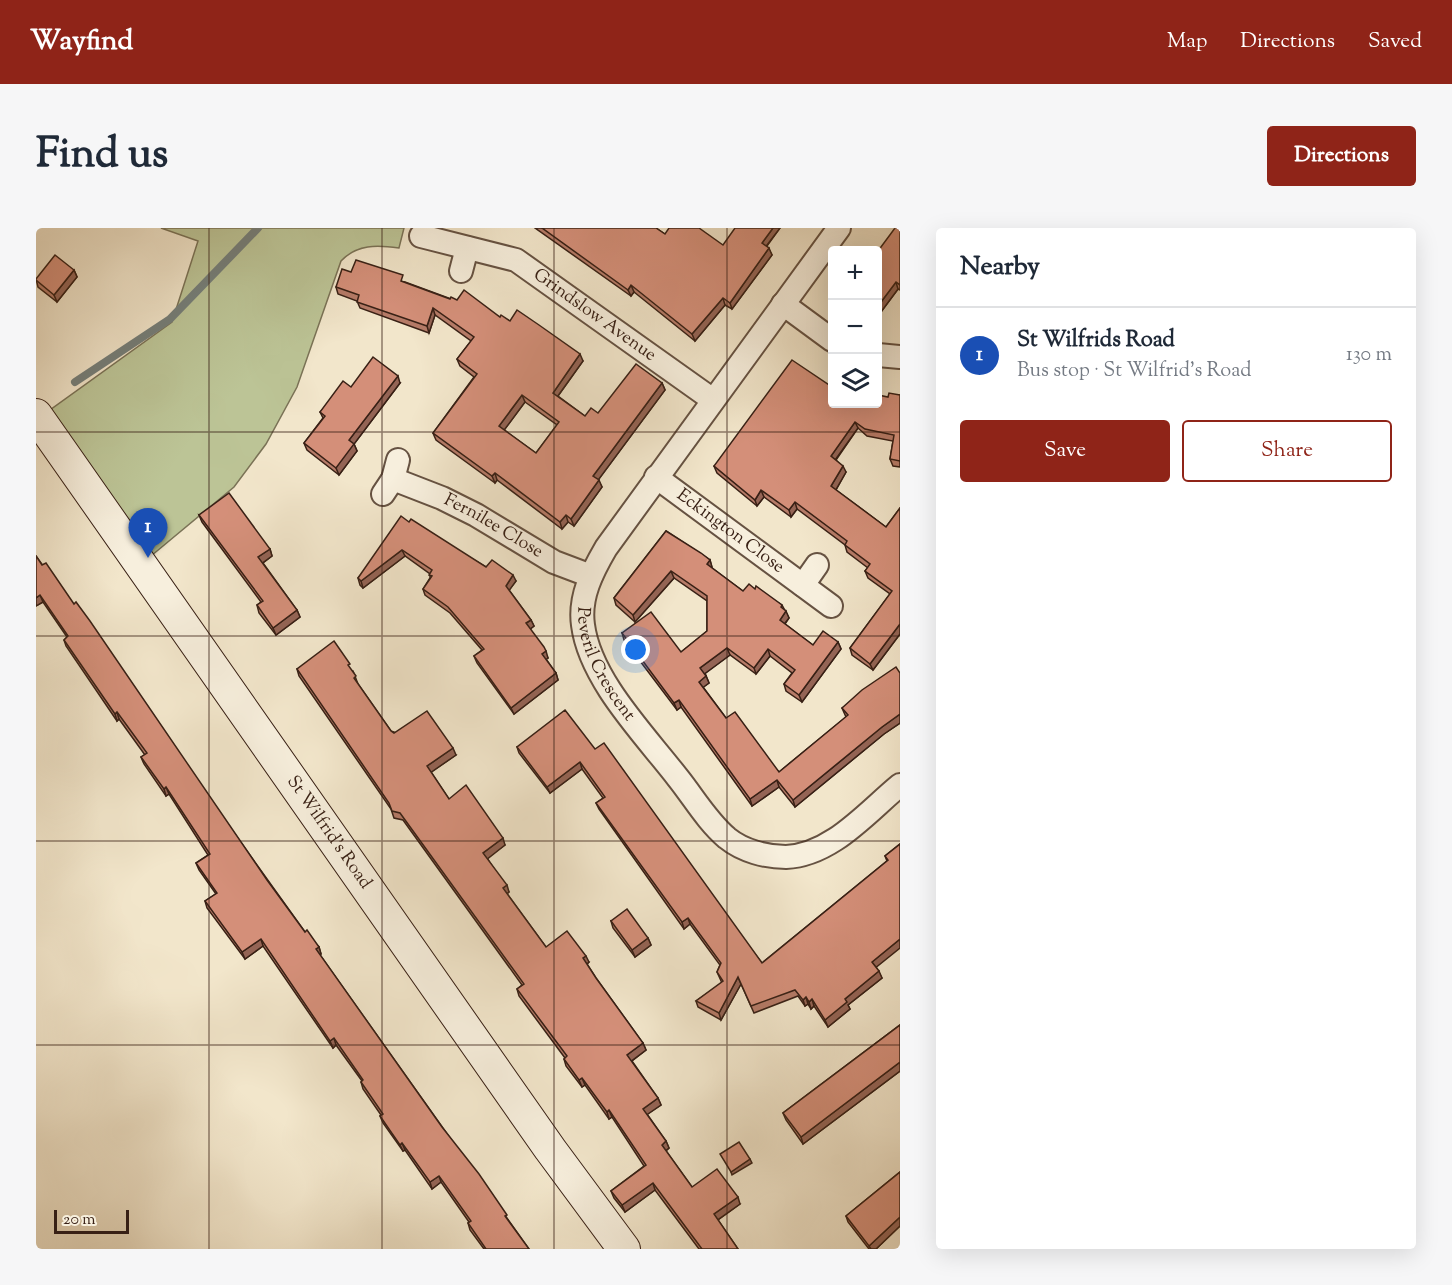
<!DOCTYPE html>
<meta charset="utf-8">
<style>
body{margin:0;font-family:"Sorts Mill Goudy",serif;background:#f6f6f7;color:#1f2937}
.controls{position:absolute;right:18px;top:18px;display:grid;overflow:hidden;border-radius:6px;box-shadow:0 6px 24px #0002}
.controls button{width:54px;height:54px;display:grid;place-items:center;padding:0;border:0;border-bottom:2px solid #e0e1e3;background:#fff;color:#1f2937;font:30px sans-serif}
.scale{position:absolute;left:18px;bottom:15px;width:75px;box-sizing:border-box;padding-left:6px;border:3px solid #382015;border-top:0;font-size:16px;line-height:21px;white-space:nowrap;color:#382015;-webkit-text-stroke:4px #f7efdd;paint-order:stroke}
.you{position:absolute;left:600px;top:422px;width:21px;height:21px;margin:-15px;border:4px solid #fff;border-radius:50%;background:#1a73e8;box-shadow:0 0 0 9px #1a73e833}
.badge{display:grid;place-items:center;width:39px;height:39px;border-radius:50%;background:#8f2418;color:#fff;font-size:20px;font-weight:700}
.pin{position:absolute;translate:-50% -50px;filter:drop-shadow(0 2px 3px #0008)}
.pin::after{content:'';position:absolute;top:32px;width:21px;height:18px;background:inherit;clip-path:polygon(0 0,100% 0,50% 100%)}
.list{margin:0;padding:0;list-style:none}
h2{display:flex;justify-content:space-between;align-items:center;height:78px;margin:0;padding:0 24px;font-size:26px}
h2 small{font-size:20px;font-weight:400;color:#747a83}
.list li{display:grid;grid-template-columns:39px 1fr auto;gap:18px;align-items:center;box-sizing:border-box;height:96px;padding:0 24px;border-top:2px solid #e0e1e3}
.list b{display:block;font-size:22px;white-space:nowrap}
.list p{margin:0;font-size:20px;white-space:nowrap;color:#747a83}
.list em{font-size:20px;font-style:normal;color:#747a83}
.actions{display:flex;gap:12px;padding:18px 24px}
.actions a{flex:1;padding:14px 0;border:2px solid #8f2418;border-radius:6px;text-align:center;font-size:21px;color:#8f2418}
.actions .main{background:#8f2418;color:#fff}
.icon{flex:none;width:33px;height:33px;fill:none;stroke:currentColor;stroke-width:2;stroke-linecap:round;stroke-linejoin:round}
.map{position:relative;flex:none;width:864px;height:1021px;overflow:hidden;border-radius:6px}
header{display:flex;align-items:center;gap:36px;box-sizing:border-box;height:84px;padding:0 30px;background:#8f2418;color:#fff}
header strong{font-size:28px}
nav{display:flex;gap:33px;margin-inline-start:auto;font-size:21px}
.intro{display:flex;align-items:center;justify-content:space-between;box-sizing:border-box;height:144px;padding:0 36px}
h1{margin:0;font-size:42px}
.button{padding:15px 27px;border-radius:6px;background:#8f2418;color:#fff;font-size:21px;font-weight:700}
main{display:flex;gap:36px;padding:0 36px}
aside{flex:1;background:#fff;border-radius:6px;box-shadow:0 6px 24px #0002}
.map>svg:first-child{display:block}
.green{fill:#bcc496;stroke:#7a7256;stroke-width:1.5}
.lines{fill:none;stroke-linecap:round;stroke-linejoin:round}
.stream{stroke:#757f7a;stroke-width:8}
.street-casing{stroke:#665242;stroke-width:26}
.secondary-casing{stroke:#382015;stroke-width:34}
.street{stroke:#f7efdd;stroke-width:22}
.secondary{stroke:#f7efdd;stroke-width:32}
.wall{fill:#b67b68;stroke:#382015;stroke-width:1.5;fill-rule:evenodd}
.shaded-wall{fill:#946455;stroke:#382015;stroke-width:1.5}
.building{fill:#d48f79;stroke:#382015;stroke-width:1.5;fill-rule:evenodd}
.grid{fill:none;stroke:#382015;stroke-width:1.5;stroke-opacity:0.55}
.labels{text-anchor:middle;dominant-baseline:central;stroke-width:4.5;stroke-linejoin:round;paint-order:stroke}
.street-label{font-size:18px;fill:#382015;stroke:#f7efdd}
</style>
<header>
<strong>Wayfind</strong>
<nav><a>Map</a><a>Directions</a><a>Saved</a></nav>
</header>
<div class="intro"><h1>Find us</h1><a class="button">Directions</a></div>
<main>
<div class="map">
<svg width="864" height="1021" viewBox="0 0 864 1021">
<rect width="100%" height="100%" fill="#f2e6cb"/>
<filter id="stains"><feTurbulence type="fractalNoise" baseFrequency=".00333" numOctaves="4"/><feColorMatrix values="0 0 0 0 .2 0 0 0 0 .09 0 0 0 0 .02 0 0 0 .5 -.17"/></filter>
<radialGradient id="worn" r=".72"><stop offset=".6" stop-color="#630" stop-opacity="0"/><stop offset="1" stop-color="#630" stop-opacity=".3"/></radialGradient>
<path class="green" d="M125,0H368L363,20C341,17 321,16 305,33L261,159L230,216L198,259L115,328L14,182L136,94L162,13Z"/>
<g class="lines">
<polyline class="stream" points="39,154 134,91 222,0"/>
<g class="street-casing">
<g id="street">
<path id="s1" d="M803,0L570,320C556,344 543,369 547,397C554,452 609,507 642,550C658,570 671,593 691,610C707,623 730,629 750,629C796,627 831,584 864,557"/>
<path id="s2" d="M385,8L480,32L677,172"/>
<polyline points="425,43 431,20"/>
<polyline points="747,76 796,112"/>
<polyline points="842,127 864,129"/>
<path id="s3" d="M620,249L795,378"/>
<path id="s4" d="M357,251L406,270L440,287L518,334L555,348"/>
<polyline points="347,266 357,251 362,232"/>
<polyline points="767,357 781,337"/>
</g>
</g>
<g class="secondary-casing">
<g id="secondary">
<path id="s5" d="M0,187L514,921L588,1021"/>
</g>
</g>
<use href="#street" class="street"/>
<use href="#secondary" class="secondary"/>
</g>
<g class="wall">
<polygon points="499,0 620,0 629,6 687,17 744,0 731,18 736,27 696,81 689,77 659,113 598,64 595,68"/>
<polygon points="864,0 864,62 862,61 842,88 842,23"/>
<polygon points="38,42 41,49 21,74 2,59 0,51"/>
<path d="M315,44L369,54L464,89L474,93L547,133L522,168L549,188L562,185L626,155L629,162L562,252L566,259L538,298L532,294L526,301L461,252L459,255L400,212L397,205L438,149L424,138L421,131L435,113L399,87L393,105L324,80L321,73L302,66L300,59ZM489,174L521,197L500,225L468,202Z"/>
<polygon points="364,155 318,216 321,223 303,247 271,222 268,215 287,190 284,184 315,159"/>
<polygon points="864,167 864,239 857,238 854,231 857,213 831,208 822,200 800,232 810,244 800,262 850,299 864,280 864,406 837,442 816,427 814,420 854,366 832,350 829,343 832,340 811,324 809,317 761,281 755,289 728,269 721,278 681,245 678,238 796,176 842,176 852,169"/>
<polygon points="163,287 234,321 236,328 227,335 261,382 264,389 240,407 223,385 221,377 225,374 166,294"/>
<polygon points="373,294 450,339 480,353 473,362 495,392 498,398 494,401 512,430 510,431 520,445 522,452 478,486 441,435 438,428 446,422 414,385 389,367 387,361 394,350 394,346 369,328 327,360 324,357 322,350"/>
<polygon points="630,303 674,332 676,340 707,363 719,361 746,377 753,390 749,396 777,417 802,414 805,421 766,474 750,463 748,456 756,445 734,428 720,446 694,427 669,445 673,455 667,459 690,490 743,544 810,489 806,480 864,445 864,495 848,506 759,579 743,559 716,578 645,479 641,482 588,412 586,405 645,424 671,403 671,373 638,350 599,394 580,377 578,370"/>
<polygon points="0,328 269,704 283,719 285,726 284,727 493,1021 448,1021 434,1002 432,995 433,994 405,954 396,961 369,922 367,923 347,895 344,888 345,887 327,861 325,854 326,853 300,817 297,820 227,718 209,731 171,680 169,673 180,666 163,642 160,635 172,627 133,566 130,568 108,536 105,529 109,527 83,491 81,493 30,418 28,412 31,409 7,374 0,378"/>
<polygon points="261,441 317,443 322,456 355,503 420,527 395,544 413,571 469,617 451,630 473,664 471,666 510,719 553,734 551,736 560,750 607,815 610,822 596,833 622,870 625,877 611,886 630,913 633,920 630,923 656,959 704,976 682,992 702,1021 663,1021 619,962 589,984 578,970 575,963 608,938 576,889 573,891 549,857 546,859 530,838 528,831 529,830 483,768 481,761 486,757 367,592 358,590 355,581 263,448"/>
<polygon points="481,519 559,521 726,735 851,633 849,628 864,616 840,739 846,750 812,777 814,781 792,799 778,778 775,781 772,776 769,778 762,768 718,785 705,756 685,792 662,779 660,773 686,755 681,744 684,737 654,696 648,701 563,581 560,575 567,570 546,541 514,565 483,525"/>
<polygon points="575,693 612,710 615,717 599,729 577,700"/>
<polygon points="864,797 864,843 767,916 750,892 747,885"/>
<polygon points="864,944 864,998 840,1021 833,1021 812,994 810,988"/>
</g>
<g class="shaded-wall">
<polygon points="737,0 744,0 728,21 726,15"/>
<polygon points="733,20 736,27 696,81 694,75"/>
<polygon points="38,42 41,49 21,74 18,67"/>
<polygon points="860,54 862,61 842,88 842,78"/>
<polygon points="595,57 598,64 595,68 592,62"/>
<polygon points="687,70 689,77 659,113 656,106"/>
<polygon points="397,80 399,87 393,105 391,98"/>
<polygon points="544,126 547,133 519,172 517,165"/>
<polygon points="362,148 364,155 318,216 321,223 303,247 300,240 313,212"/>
<polygon points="626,155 629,162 560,255 557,248"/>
<polygon points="486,167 489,174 466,205 463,198"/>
<polygon points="819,194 822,200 797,235 795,228"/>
<polygon points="807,238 810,244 798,265 795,258"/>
<polygon points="459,245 461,252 459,255 456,248"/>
<polygon points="563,252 566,259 538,298 535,291"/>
<polygon points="725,262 728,269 721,278 719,272"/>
<polygon points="759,274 761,281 755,289 753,282"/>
<polygon points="530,287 532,294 526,301 524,294"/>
<polygon points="234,321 236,328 225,336 222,329"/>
<polygon points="366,322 369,328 327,360 325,353"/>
<polygon points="674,332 676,339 674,343 671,336"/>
<polygon points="635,343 638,350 599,394 597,387"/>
<polygon points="477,347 480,353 472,364 470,358"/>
<polygon points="4,367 7,374 0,378 0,370"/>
<polygon points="261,382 264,389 240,407 237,400"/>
<polygon points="750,383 753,390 746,399 744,392"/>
<polygon points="495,392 498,398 493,402 490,395"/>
<polygon points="864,396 864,406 837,442 834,436"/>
<polygon points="802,414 805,421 766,474 763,467"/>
<polygon points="691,420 694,427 667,447 664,440"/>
<polygon points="732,421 734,428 720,446 718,440"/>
<polygon points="510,423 512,430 508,433 506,426"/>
<polygon points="520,445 522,452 478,486 475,480"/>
<polygon points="670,448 673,455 665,461 663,454"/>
<polygon points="643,472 645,479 641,482 638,475"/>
<polygon points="81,484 83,491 81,493 79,486"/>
<polygon points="864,486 864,495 848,506 759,579 757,572 846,499"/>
<polygon points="417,520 420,527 394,545 391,538"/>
<polygon points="544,534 546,541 514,565 511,559"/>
<polygon points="741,552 743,559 716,578 714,571"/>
<polygon points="130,559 133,566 130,568 128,561"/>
<polygon points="467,610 469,617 450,632 447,625"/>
<polygon points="471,657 473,664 469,667 467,660"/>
<polygon points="652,690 654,696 648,701 646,694"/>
<polygon points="612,710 615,717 599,729 596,722"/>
<polygon points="225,711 227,718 209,731 206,724"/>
<polygon points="864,711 864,720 838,741 836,734"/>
<polygon points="283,719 285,726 282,728 280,721"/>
<polygon points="550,728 553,734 550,737 547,730"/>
<polygon points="843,743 846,750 812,777 814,781 792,799 789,792 809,771"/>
<polygon points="702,749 705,756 685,792 683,785"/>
<polygon points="770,769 772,776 769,778 767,772"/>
<polygon points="776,771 778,778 775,781 773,774"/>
<polygon points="298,810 300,817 297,820 294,813"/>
<polygon points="607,815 610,822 594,834 591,827"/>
<polygon points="864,834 864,843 767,916 765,909"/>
<polygon points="546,850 549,857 546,859 543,852"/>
<polygon points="622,870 625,877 609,888 607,881"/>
<polygon points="573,882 576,889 573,891 571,884"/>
<polygon points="630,913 633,920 628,924 626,917"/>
<polygon points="366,915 369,922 367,923 364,917"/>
<polygon points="714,931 716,935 696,947 695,944"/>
<polygon points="403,948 405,954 396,961 394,954"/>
<polygon points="617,955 619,962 589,984 586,977"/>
<polygon points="702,969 704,976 680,993 678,986"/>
<polygon points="864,989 864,998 840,1021 835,1021 833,1018"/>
</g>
<g class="building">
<polygon points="506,0 620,0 629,6 633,0 663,0 687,17 699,0 737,0 726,15 733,20 694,75 687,70 656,106 595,57 592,62"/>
<polygon points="859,0 864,0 864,57 860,54 842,78 842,23"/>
<polygon points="19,27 38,42 18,67 0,52 0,51"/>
<path d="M320,32L367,47L365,53L414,71L415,69L421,72L428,62L464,89L465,87L474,93L481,82L503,97L544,126L517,165L549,188L555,180L562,185L600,136L626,155L557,248L563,252L535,291L530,287L524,294L459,245L456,248L397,205L441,146L421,131L438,109L397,80L391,98L321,74L323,67L300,59L306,41L315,44ZM486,167L523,194L500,225L463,198Z"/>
<polygon points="337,129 362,148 313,212 318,216 300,240 268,215 289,188 284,184 307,153 315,159"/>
<polygon points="756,132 796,159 796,176 842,176 842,167 852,169 853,165 864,167 864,233 854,231 858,207 829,201 819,194 795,228 807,238 795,258 850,299 864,280 864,396 834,436 814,420 856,363 829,343 834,336 809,317 811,313 759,274 753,282 725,262 719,272 678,238"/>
<polygon points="193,265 234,321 222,329 261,382 237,400 221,377 227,373 163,287"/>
<polygon points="365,288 373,294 375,291 450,339 456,332 477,347 470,358 495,392 490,395 508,419 510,423 506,426 520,445 475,480 438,428 448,421 412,379 387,361 396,348 393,347 396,342 366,322 325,353 322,350"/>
<polygon points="630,303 665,325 674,332 671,336 707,363 713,356 719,361 720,358 746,377 745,379 750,383 744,392 777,417 787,403 802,414 763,467 748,456 759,442 732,421 718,440 691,420 664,440 670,448 663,454 690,490 699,484 743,544 812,487 806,480 826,462 860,439 864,445 864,486 846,499 757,572 741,552 714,571 643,472 638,475 586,405 615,384 645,424 671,403 671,368 635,343 597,387 578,370"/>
<polygon points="0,328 6,337 10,335 38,376 40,374 54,393 231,652 269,704 271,702 283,719 280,721 406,899 443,946 471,987 469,988 493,1021 450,1021 432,995 435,993 403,948 394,954 366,915 364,917 344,888 347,886 325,854 327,852 298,810 294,813 225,711 206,724 169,673 181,665 160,635 174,626 130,559 128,561 105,529 111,525 81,484 79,486 28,412 32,408 4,367 0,370"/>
<polygon points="298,413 314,436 312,437 320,448 318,450 355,503 358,505 391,483 417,520 391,538 413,571 430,557 467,610 447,625 471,657 467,660 510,719 531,703 550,728 547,730 560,750 607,815 591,827 622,870 607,881 630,913 626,917 656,959 681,941 702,969 678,986 702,1021 666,1021 617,955 586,977 575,963 610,937 573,882 571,884 546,850 543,852 528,831 531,828 481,761 488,756 364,585 356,583 353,575 261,441"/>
<polygon points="529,482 559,521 568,515 726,735 852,632 849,628 864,616 864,711 836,734 843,743 809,771 811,774 789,792 776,771 773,774 770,769 767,772 759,762 715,778 702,749 683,785 660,773 687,753 681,744 685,735 652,690 646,694 560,575 569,569 544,534 511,559 481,519"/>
<polygon points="591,681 612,710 596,722 575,693"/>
<polygon points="864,797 864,834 765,909 747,885"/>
<polygon points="703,914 714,931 695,944 684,926"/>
<polygon points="864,944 864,989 833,1018 810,988"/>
</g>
<path class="grid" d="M173,0V1021M346,0V1021M518,0V1021M691,0V1021M0,204H864M0,408H864M0,613H864M0,817H864"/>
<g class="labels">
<g class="street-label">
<text stroke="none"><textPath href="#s2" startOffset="194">Grindslow Avenue</textPath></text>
<text stroke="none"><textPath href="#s4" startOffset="111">Fernilee Close</textPath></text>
<text stroke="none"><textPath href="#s3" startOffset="92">Eckington Close</textPath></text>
<text stroke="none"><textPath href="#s1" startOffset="522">Peveril Crescent</textPath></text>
<text stroke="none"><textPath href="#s5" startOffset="510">St Wilfrid's Road</textPath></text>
</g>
</g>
<rect width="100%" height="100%" filter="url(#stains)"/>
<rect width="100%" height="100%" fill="url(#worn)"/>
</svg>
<div class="controls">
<button>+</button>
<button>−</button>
<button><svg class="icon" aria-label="layers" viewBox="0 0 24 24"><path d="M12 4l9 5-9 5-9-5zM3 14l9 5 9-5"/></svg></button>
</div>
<div class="scale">20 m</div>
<div class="you"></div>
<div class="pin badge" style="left:112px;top:330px;background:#1a4fb4">1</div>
</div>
<aside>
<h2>Nearby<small></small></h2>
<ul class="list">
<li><span class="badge" style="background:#1a4fb4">1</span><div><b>St Wilfrids Road</b><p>Bus stop · St Wilfrid's Road</p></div><em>130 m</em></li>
</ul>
<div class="actions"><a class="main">Save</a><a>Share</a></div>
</aside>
</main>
